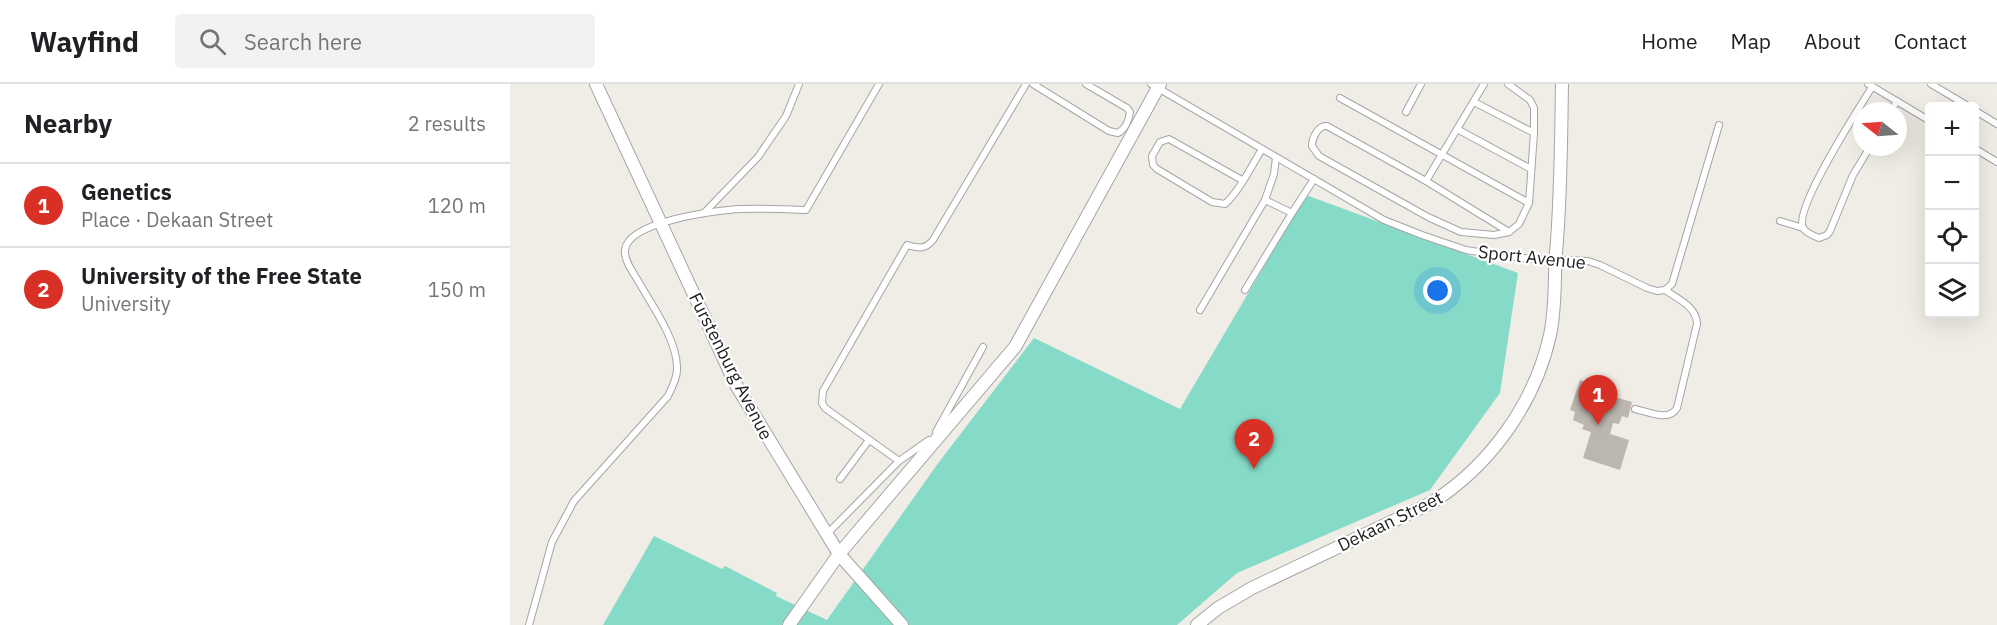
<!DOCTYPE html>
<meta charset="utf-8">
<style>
body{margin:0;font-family:"IBM Plex Sans",sans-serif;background:#f2f2f2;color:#202124}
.controls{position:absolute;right:18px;top:18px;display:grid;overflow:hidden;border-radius:6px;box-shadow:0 6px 24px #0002}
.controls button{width:54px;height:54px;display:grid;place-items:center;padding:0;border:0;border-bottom:2px solid #e0e0e0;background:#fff;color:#202124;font:30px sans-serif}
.compass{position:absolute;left:1343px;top:18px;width:54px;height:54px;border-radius:50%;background:#fff;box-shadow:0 6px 24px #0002;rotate:287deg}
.you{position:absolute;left:928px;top:207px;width:21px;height:21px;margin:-15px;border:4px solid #fff;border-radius:50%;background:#1a73e8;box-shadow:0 0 0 9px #1a73e833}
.badge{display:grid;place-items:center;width:39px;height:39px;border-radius:50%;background:#d93025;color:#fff;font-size:20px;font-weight:700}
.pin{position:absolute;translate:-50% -50px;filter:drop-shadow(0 2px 3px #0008)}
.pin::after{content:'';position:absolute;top:32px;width:21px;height:18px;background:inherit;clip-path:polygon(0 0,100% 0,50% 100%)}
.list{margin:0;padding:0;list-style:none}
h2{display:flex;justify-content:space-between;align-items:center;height:78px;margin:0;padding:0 24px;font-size:26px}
h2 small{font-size:20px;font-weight:400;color:#757577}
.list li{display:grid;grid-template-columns:39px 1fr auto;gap:18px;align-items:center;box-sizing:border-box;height:84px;padding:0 24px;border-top:2px solid #e0e0e0}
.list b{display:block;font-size:22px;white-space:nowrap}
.list p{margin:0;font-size:20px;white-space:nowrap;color:#757577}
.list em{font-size:20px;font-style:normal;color:#757577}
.icon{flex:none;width:33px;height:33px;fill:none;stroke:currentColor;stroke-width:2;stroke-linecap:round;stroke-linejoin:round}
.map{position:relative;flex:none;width:1487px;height:541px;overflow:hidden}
header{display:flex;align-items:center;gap:36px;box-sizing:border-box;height:84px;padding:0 30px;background:#fff;border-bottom:2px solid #e0e0e0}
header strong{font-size:28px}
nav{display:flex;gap:33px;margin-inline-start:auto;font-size:21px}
.search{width:420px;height:54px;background:#f2f2f2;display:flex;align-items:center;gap:15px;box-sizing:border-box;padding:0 21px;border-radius:6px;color:#757577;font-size:22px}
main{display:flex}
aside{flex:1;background:#fff}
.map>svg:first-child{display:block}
.pitch{fill:#86dbc8}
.building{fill:#bbb6ae}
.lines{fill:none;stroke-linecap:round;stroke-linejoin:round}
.lane-casing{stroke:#a5a5a5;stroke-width:8}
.street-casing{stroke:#a5a5a5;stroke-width:14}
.lane{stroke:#fff;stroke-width:6}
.street{stroke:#fff;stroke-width:12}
.labels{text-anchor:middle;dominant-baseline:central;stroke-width:4.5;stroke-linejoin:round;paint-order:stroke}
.street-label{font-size:18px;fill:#1e1e1e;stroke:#fff}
</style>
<header>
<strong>Wayfind</strong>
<div class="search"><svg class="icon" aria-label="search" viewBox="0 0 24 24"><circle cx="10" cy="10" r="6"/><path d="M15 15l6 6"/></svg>Search here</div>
<nav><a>Home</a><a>Map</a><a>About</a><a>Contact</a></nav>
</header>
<main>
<aside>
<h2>Nearby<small>2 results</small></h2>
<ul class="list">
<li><span class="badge">1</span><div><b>Genetics</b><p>Place · Dekaan Street</p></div><em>120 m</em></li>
<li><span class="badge">2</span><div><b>University of the Free State</b><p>University</p></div><em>150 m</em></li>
</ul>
</aside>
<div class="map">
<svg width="1487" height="541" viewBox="0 0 1487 541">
<rect width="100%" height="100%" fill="#efede5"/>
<polygon class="pitch" points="796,111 1008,189 990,309 920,406 727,489 667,541 93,541 144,452 212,485 215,482 267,509 266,512 317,536 429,378 524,254 670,325"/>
<polygon class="building" points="1070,296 1106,307 1104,313 1122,318 1118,334 1112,332 1109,340 1103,339 1100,350 1119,356 1110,386 1073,374 1081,348 1072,345 1074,341 1063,336 1065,328 1060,326"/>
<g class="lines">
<g class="lane-casing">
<g id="lane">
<path d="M523,0L599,47L608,49C615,45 619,36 620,28L617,24L576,0"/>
<polyline points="641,0 874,136 912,151 956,166 982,170 1014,174 1078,177 1090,181 1137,204 1147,207 1155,206 1162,200 1209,41"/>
<path d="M974,0L916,97L817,42C808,41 802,54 802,62L809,72L918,133L951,148L984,151L999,148L1009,140L1019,119L1024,49V24L1020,16L998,0"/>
<polyline points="1358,0 1420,37"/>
<polyline points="1421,0 1458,22"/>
<polyline points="830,14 1019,119"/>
<polyline points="964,18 1024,49"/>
<polyline points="1464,26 1487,40"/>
<polyline points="1381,27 1387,17"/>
<polyline points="896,28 911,0"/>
<polyline points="947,45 1021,85"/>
<path d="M1360,63L1343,91L1320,147L1317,151L1309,154C1304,152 1296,149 1293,144C1283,125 1350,23 1362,3"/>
<polyline points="1464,64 1487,78"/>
<polyline points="766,73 764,90 755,116 782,129 804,95"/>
<path d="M732,96L659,55L650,58L642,72L643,81L647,85L702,118L715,120C730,106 741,83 752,65"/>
<polyline points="916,97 999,148"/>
<polyline points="194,129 248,73 276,32 289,0"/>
<polyline points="1270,137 1293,144"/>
<polyline points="735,206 782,129"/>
<polyline points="690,226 755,116"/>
<path d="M1125,325C1139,328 1159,338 1167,324L1187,240C1187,223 1168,215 1155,206"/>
<polyline points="426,348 473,263"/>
<path d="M389,377L315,324L312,319L313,307L397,161C408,164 415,166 423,156L516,0"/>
<polyline points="330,395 359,356"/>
<polyline points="317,450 389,377 419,356"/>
<path d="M19,541L42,458L64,417L158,312C162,303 168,293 167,282C166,254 141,220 127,195C122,187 114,176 115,166C118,137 208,126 231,125C253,124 274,125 296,126L369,0"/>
</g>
</g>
<g class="street-casing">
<g id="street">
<polyline points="86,0 226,301 329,470 392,541"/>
<polyline points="279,541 329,470 505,263 650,0"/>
<path d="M687,541L708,524L742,504L921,419C980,382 1025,319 1040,251C1046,224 1044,197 1046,169C1051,113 1051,57 1052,0"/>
</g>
</g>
<use href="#lane" class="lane"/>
<use href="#street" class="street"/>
</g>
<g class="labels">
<g class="street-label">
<text transform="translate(1022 173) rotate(6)">Sport Avenue</text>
<text transform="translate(221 282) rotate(63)">Furstenburg Avenue</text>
<text transform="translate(880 437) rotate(-26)">Dekaan Street</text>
</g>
</g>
</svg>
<div class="controls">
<button>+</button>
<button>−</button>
<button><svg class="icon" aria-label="locate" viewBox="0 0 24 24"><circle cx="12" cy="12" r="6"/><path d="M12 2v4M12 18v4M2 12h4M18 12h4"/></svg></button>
<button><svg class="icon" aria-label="layers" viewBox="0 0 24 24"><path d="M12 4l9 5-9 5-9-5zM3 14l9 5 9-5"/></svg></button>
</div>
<svg class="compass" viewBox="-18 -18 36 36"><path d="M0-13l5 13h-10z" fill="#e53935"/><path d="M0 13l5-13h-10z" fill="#757577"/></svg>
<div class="you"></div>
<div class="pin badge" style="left:1088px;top:341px">1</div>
<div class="pin badge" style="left:744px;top:385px">2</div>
</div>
</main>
